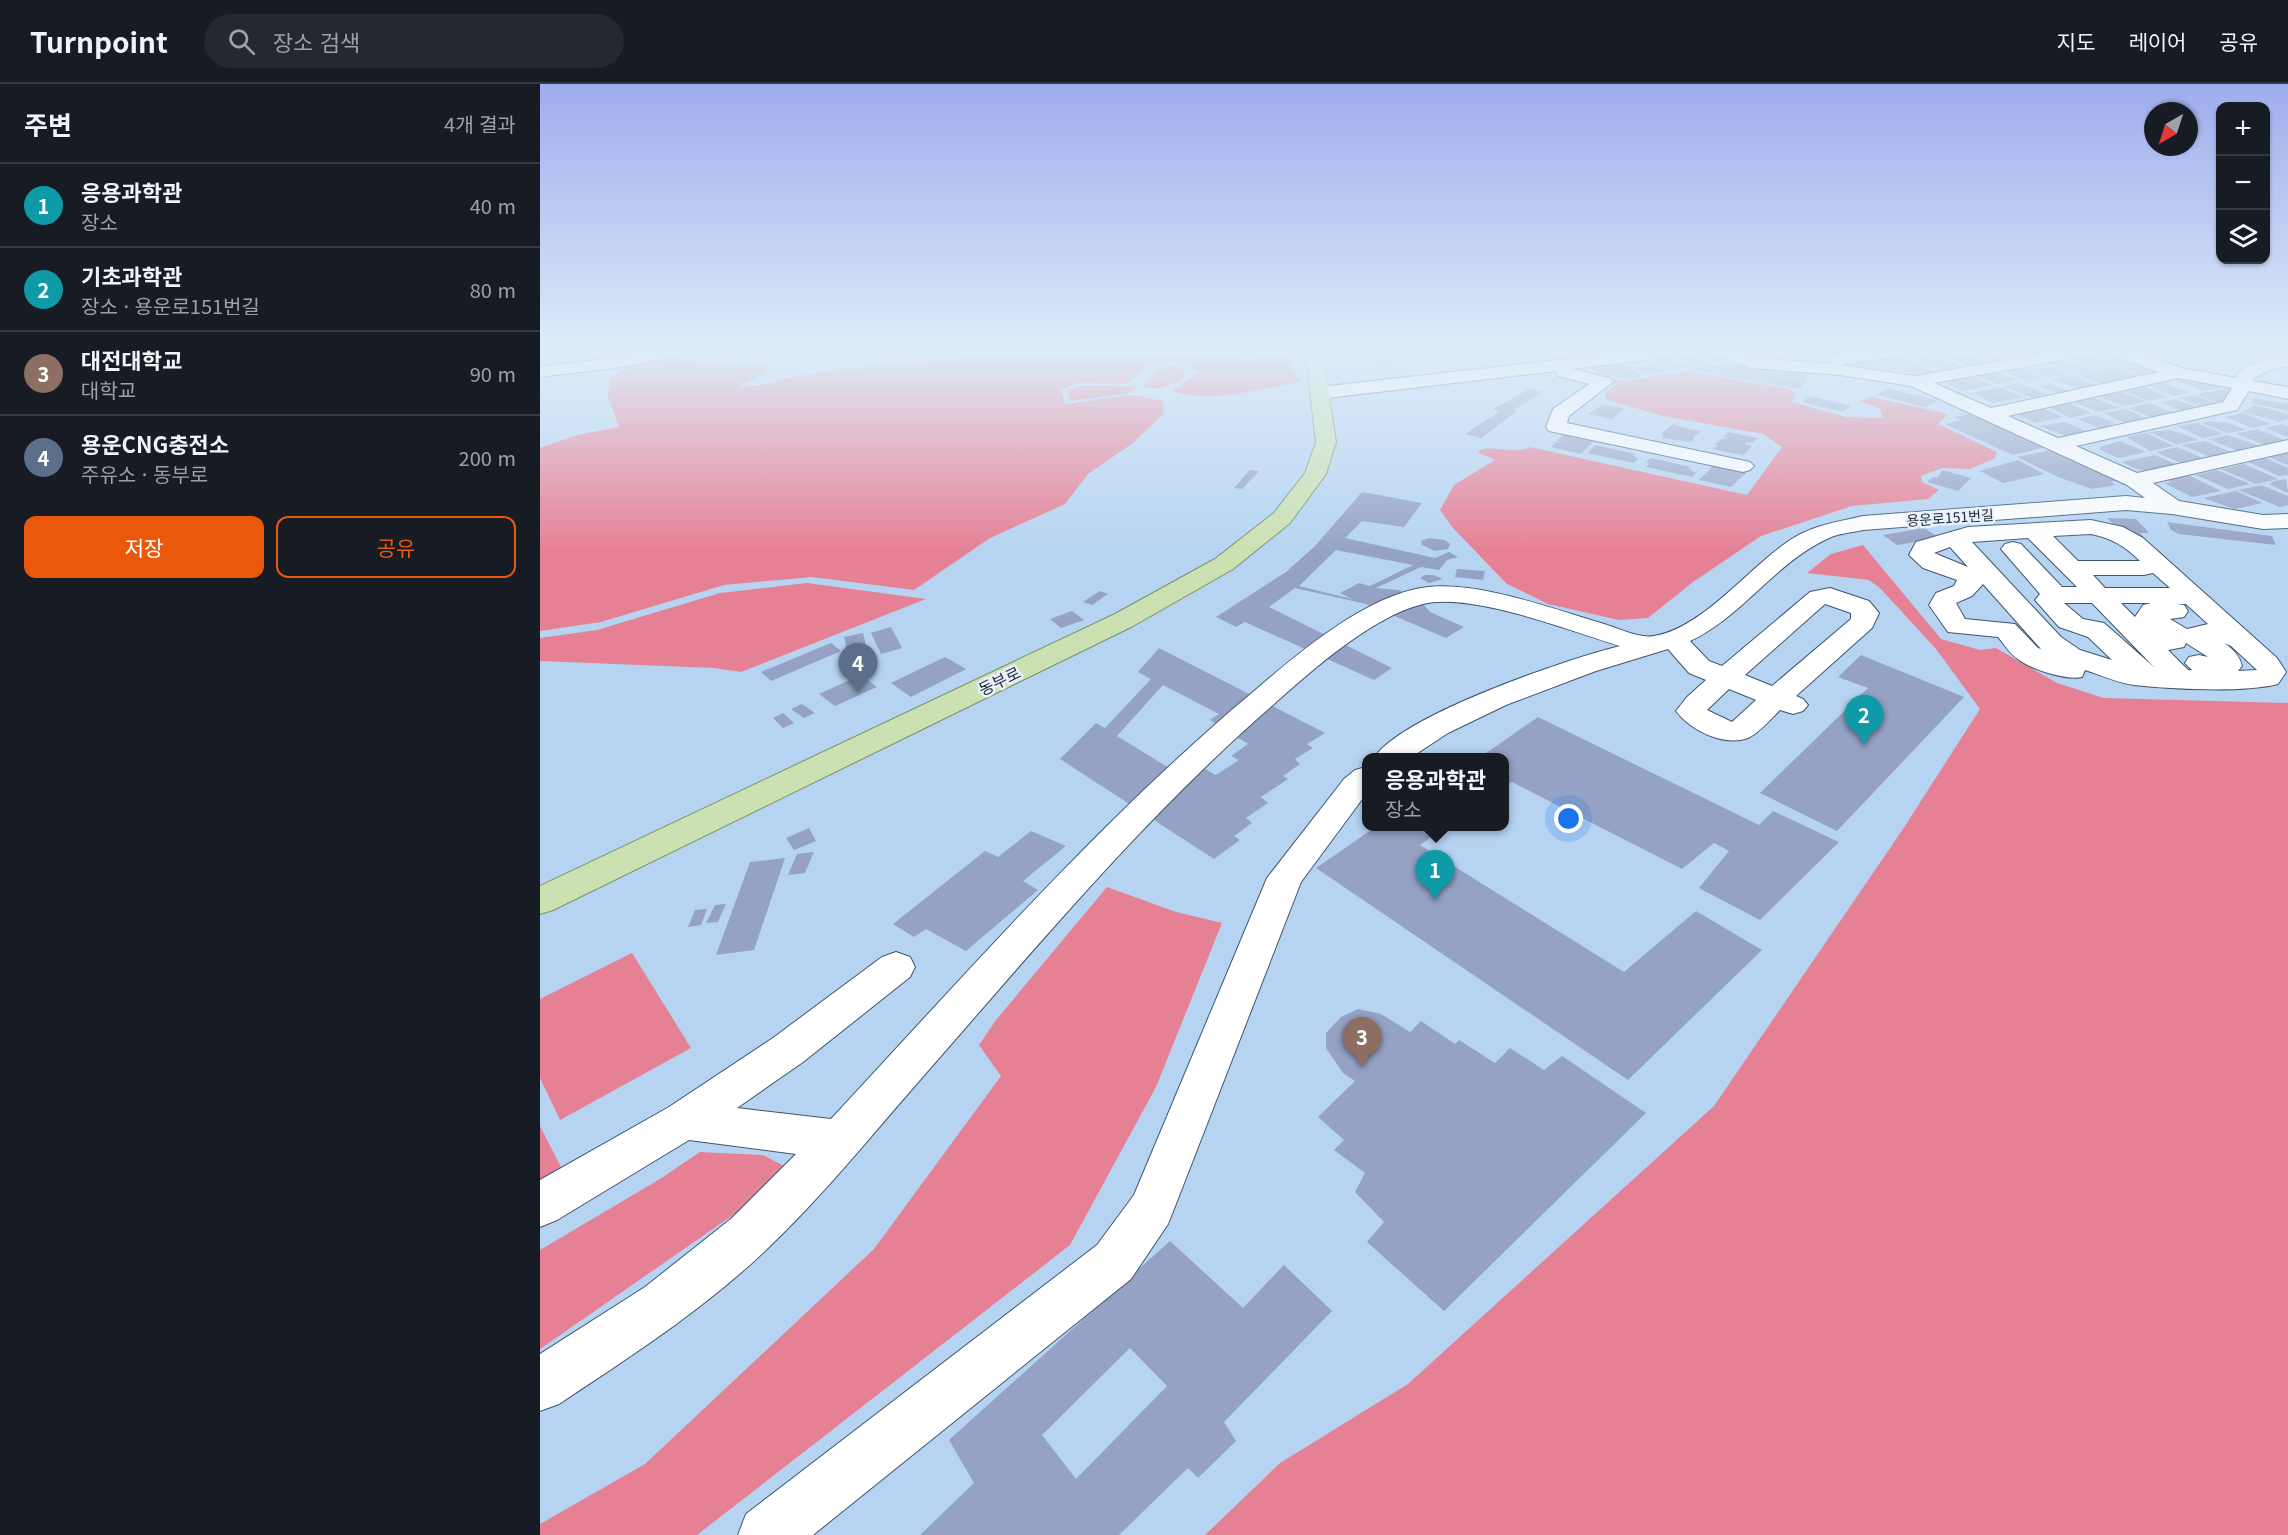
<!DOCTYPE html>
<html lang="ko">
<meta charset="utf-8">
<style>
body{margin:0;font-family:Georgia,"Noto Sans KR",serif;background:#242831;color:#f1f3f6}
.controls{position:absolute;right:18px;top:18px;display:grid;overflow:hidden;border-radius:12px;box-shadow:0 2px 4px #0004}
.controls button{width:54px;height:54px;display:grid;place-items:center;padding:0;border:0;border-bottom:2px solid #363941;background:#171b24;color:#f1f3f6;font:30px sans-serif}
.compass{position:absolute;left:1604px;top:18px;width:54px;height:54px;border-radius:50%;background:#171b24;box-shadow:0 2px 4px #0004;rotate:219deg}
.you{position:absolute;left:1029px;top:735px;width:21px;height:21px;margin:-15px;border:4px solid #fff;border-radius:50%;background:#1a73e8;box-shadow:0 0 0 9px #1a73e833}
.badge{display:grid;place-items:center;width:39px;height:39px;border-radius:50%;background:#ea580c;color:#fff;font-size:20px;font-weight:700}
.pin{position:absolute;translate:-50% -50px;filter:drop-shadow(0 2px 3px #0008)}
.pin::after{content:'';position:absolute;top:32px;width:21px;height:18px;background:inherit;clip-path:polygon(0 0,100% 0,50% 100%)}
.popup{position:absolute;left:822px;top:669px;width:147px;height:78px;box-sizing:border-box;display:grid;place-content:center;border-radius:12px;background:#171b24;filter:drop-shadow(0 2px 4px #0005);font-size:20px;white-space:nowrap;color:#9ea1a6}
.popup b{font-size:22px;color:#f1f3f6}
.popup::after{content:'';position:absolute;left:50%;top:100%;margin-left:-12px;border:12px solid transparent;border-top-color:#171b24}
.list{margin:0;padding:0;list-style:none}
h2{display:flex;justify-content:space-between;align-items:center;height:78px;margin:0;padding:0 24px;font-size:26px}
h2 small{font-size:20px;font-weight:400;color:#9ea1a6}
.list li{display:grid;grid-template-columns:39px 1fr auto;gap:18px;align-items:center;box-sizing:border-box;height:84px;padding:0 24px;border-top:2px solid #363941}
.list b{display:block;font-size:22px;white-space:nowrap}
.list p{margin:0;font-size:20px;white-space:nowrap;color:#9ea1a6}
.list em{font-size:20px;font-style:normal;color:#9ea1a6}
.actions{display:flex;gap:12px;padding:18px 24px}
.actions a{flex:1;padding:14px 0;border:2px solid #ea580c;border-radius:12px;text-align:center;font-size:21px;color:#ea580c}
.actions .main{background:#ea580c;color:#fff}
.icon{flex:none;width:33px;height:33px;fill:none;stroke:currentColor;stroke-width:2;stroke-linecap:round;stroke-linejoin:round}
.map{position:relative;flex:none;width:1748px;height:1451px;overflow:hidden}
header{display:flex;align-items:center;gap:36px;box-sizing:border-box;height:84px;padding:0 30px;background:#171b24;border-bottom:2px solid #363941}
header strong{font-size:28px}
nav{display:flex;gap:33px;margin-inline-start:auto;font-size:21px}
.search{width:420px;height:54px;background:#242831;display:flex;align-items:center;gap:15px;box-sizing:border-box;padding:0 21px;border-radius:33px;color:#9ea1a6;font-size:22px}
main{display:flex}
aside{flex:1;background:#171b24}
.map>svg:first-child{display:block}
.green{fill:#e68094}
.building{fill:#95a2c5;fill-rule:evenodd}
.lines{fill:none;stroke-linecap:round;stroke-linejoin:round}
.minor-casing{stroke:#3c5670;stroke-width:2}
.major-casing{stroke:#789363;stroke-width:2}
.minor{fill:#fff;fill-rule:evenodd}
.major{fill:#cce1b1;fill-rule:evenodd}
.labels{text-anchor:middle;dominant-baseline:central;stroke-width:5;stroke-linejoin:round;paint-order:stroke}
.far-street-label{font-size:14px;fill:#1c2833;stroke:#e9f2fc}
.street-label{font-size:16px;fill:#1c2833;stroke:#e9f2fc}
</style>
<header>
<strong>Turnpoint</strong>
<div class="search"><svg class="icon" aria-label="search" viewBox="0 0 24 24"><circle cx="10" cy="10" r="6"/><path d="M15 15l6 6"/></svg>장소 검색</div>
<nav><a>지도</a><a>레이어</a><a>공유</a></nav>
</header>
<main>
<aside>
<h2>주변<small>4개 결과</small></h2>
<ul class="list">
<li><span class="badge" style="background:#0f9aa8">1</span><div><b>응용과학관</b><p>장소</p></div><em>40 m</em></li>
<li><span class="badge" style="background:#0f9aa8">2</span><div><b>기초과학관</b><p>장소 · 용운로151번길</p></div><em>80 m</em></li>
<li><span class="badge" style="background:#8d6e63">3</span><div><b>대전대학교</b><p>대학교</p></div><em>90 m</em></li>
<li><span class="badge" style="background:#5c6f8a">4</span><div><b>용운CNG충전소</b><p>주유소 · 동부로</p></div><em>200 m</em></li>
</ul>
<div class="actions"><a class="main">저장</a><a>공유</a></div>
</aside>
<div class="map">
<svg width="1748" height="1451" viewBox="0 0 1748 1451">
<rect width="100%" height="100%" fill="#b6d4f2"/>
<g class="green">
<path d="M481,266H674L707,275L730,270L749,272L750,281L761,298C719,304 673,321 632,307L659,288L635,277L607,284L586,300L537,299L521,306L525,320L593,311L623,317L624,329L593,359L548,390L525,420L450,454L374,506L272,493L184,501L61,538L0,547V364L37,351L79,343L68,313L70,295L94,279L126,273L195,282L226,280L227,288L200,301C212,307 247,293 262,291C335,280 408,277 481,266Z"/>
<polygon points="631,281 646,286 642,296 618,305 603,303 617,286"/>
<path d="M1146,287L1249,305L1256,310L1252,318L1306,333L1343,334L1340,325L1320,317L1331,313L1408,330L1398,340L1457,368L1454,375L1429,385L1402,384L1381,392L1382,398L1399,406L1388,415L1312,422L1221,452L1153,498L1108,534L1079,536L1008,520L967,500L913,444L900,426L914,401L955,376L937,368C947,359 973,371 990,363L1207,411L1242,363L1223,350L1123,332L1067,316L1065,310L1075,301V298L1064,294L1086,297Z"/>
<polygon points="545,301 597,303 589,309 532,317 528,312 529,305"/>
<polygon points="1323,461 1401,555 1440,566 1456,564 1517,599 1564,614 1748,619 1748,1451 665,1451 740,1379 868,1300 1174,1022 1363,745 1440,625 1396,565 1340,504 1329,496 1267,489 1291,470"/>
<polygon points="267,499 386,515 201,588 174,584 0,577 0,554 57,546 180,509"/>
<polygon points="567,803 636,828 682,839 616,1003 530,1161 157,1451 0,1451 0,1440 105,1380 334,1165 461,992 439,961 456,936"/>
<polygon points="92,869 151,964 20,1036 0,994 0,915"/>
<polygon points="0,1042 21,1083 0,1095"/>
<polygon points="160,1068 223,1071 244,1082 229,1106 0,1265 0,1166 120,1095"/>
</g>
<g class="building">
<polygon points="834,266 878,266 882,274 839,279"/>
<polygon points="1168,266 1181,269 1193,275 1174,278 1169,276 1174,276 1155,269"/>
<polygon points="1267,266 1279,273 1265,275 1250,267"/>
<polygon points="1276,266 1298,266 1308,270 1291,273"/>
<polygon points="1385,266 1403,266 1419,271 1404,274"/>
<polygon points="1453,266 1473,266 1477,267 1472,268 1483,274 1474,275"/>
<polygon points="1482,266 1507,266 1515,269 1498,272"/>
<polygon points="1566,266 1569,267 1594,275 1574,279 1549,269"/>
<polygon points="1374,267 1384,272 1395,276 1380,278 1361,269"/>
<polygon points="1446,268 1455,272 1452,272 1462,276 1450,278 1432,271"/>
<polygon points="1152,269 1165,277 1150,279 1136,271"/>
<polygon points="1357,270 1374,278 1353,282 1336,274"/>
<polygon points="1546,270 1573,281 1554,284 1527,274"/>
<polygon points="1428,271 1450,281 1432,284 1410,274"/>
<polygon points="1330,274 1347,282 1328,286 1313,284 1303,279"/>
<polygon points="1131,275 1138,278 1153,282 1132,286 1117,277"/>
<polygon points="1404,275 1425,284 1407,288 1386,278"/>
<polygon points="1513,275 1525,280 1535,279 1554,287 1574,283 1600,293 1562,300 1500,277"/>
<polygon points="1201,277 1205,280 1202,281 1231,283 1223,299 1149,285"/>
<polygon points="1598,278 1622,287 1611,293 1577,282"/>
<polygon points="1080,279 1103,292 1087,295 1057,289 1048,283"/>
<polygon points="1376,280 1395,289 1385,290 1349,285"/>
<polygon points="1119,281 1129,287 1106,290 1093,283"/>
<polygon points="1478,282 1504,293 1486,297 1460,285"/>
<polygon points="1233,283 1270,286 1261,305 1224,299"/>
<polygon points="1511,283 1527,290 1506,293 1488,285"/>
<polygon points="1455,287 1476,295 1459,300 1436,291"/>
<polygon points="1428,291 1452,301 1422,307 1407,300 1408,295"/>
<polygon points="1530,291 1558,302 1540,305 1511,295"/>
<polygon points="1641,293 1688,302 1664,307 1631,295"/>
<polygon points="1623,298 1650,309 1634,312 1606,301"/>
<polygon points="1479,299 1509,311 1493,314 1463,302"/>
<polygon points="1511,300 1528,307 1516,309 1499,302"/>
<polygon points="1602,302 1629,313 1609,317 1582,306"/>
<polygon points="1460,303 1483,313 1454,319 1432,309"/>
<polygon points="1348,304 1395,316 1397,318 1385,323 1337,311"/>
<polygon points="989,305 1003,308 974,326 977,327 941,354 925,350 960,327 953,325"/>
<polygon points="1687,305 1693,307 1687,308 1691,313 1685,314 1690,316 1683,321 1656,310"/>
<polygon points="1577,306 1606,318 1584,322 1555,311"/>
<polygon points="1655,311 1683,322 1667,325 1639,314"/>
<polygon points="1270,312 1311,322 1303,328 1262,318"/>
<polygon points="1550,312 1579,324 1558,328 1529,316"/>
<polygon points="1714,314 1748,320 1748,327 1712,319"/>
<polygon points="1635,315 1664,326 1649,330 1620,318"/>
<polygon points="1523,317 1552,329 1531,334 1503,321"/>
<polygon points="1609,319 1639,331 1618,336 1588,324"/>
<polygon points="1064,320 1085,324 1072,335 1048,330"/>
<polygon points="1715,321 1748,330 1748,335 1739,338 1703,328"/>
<polygon points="1502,324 1523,333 1496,339 1478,331"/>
<polygon points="1586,325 1612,337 1589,341 1563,329"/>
<polygon points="1434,329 1510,362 1473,371 1405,340 1420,336 1413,333"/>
<polygon points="1703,329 1731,340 1713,344 1685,333"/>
<polygon points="1555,331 1575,339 1570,340 1578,344 1564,346 1537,335"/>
<polygon points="1671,337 1692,340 1706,346 1687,349 1661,339"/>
<polygon points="1525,338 1551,349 1532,354 1499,342"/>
<polygon points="1657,339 1683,350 1663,354 1637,342"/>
<polygon points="1133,340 1149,345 1162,347 1153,353 1155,354 1151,358 1122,354 1124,351 1121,350"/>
<polygon points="1743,340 1748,342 1748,353 1725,344"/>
<polygon points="1717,345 1747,357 1726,361 1696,350"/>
<polygon points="1630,346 1646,351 1658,356 1636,360 1609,348"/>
<polygon points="1188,348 1218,354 1212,359 1206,358 1205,360 1212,362 1203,371 1172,365 1179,362 1175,361 1181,355 1189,354 1184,353"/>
<polygon points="1606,349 1634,362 1610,367 1586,353"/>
<polygon points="1023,351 1046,354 1053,358 1041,370 1011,363 1016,358 1026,359 1017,357"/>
<polygon points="1687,351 1697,354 1719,362 1701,368 1668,355"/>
<polygon points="1580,357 1606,368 1579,374 1560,366 1560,363"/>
<polygon points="1665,357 1695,370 1672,374 1642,361"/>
<polygon points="1055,361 1095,370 1093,371 1098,375 1094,379 1047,369"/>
<polygon points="1637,363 1667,376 1645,381 1616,368"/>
<polygon points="1511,366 1576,396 1571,398 1576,401 1552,405 1518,393 1477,373"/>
<polygon points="1748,368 1748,381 1728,373"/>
<polygon points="1615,371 1640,382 1615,388 1596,385 1582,378"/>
<polygon points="1111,374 1150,383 1149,385 1156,389 1152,393 1106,383 1109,379 1106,378"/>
<polygon points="1725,374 1748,384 1748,391 1739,392 1706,377"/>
<polygon points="1478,376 1504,390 1463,399 1440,387"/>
<polygon points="1704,380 1738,395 1716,400 1681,385"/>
<polygon points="1174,381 1207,388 1191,403 1159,396"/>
<polygon points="710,386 719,387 702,405 694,404"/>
<polygon points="1403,386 1431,394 1418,407 1387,398 1393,393 1397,394"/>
<polygon points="1677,386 1710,400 1688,405 1656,391"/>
<polygon points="1648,391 1681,407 1652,413 1624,399 1631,398 1626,395"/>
<polygon points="1746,395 1748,409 1729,400 1733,399 1730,398"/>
<polygon points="1721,401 1748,412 1748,421 1740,423 1698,406"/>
<polygon points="1696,407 1723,419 1695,425 1663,414"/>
<path d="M822,408L882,419L864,443L822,437L805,454L895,474L909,468L918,473L907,476L899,486L881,483L836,504L859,506L883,520L890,528L924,543L906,554L826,520L755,504L729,523L852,584L834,596L705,538L696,543L676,533L746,488L775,462ZM796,466L873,481L830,502L819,499L800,509L812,515L759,502Z"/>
<polygon points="1567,434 1596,435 1609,449 1600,449 1606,456 1593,455 1581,442 1574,441"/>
<polygon points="1627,438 1732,452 1736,461 1639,450 1631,446"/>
<polygon points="1384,444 1399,454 1357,461 1343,451"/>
<polygon points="889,454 905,456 910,460 908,465 895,467 882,461 881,457"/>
<polygon points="917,485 945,487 943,496 915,493"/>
<polygon points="885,491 893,491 903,495 889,499 880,494"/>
<polygon points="560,507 568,510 552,521 543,518"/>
<polygon points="532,527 544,536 521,544 510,535"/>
<polygon points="351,543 362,564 341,570 331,549"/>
<polygon points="323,549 330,578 311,583 304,553"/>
<polygon points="291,559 301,567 231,597 221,588"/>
<path d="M619,564L785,649L767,660L773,664L755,675L760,680L743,692L748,695L721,713L728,719L706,734L712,739L694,752L700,756L674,775L520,675L556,639L565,644L611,595L598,588ZM623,601L679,630L670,636L708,660L691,672L699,676L676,691L649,676L634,687L577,652Z"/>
<polygon points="1321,571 1424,613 1297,747 1220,709 1328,604 1298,593"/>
<polygon points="405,573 426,585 371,613 351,599"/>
<polygon points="321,591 337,603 295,622 279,610"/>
<polygon points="262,620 275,629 264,634 251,625"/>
<polygon points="243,629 254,639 243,644 233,634"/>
<polygon points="998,633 1219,741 1233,727 1299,758 1220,836 1159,804 1189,767 1174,759 1142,785 972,698 964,703 964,674 939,674"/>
<polygon points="837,742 907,742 880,761 1084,888 1156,827 1222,866 1088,996 776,784"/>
<polygon points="269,744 276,757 254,766 246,754"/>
<polygon points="491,747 526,762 483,797 498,806 426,867 386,845 374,853 353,840 445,767 458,773"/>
<polygon points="274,768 265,789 248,791 257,770"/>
<polygon points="245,774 214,866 176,871 210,778"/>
<polygon points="186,820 178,838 166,839 175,821"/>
<polygon points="167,825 161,841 148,843 155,826"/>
<polygon points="818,925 841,930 870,948 881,937 915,960 919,956 955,979 970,964 1004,986 1022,972 1106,1029 904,1227 827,1158 844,1138 815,1108 825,1089 794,1066 804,1056 778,1033 815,997 803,989 786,964 786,949 801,933"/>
<path d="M630,1157L703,1224L744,1181L792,1227L684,1338L696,1357L658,1394L648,1384L579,1451H380L434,1399L409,1356ZM590,1264L627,1302L536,1395L502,1351Z"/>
</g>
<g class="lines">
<g class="minor-casing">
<g id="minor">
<polygon points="116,266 145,266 142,270 89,282 0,293 0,283 89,272"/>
<polygon points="1107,266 1156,266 1147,271 1032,285 1070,294 1073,298 1029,332 1027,339 1210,378 1214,382 1210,386 1203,388 1009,347 1006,343 1013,325 1049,300 1018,292 1016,287 779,315 770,309 779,303"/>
<path d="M1171,266H1194L1214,274L1295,280L1290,276C1300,263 1354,266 1370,266L1368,270L1362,271L1301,281L1375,292L1524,266H1560L1551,271L1394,299L1451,324L1618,288L1570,270L1568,266H1591L1642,284L1696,294C1703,277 1732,275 1748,272V282L1729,286L1714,294L1713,297L1748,303V315L1709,307L1697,326L1536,362L1597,389L1748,356V368L1613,399L1639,417L1723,431L1748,430V444L1723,445L1632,430L1586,426L1323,446C1311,449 1298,449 1287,455C1235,479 1202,533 1150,557L1169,577L1182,582L1270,508L1290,504L1329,517L1339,529L1332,544L1256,612L1263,615L1268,621L1263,627L1253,630L1240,626C1231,635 1219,649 1208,654C1184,663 1150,646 1136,627L1147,613L1166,596L1149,589L1128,565L1056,587L966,621L908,649L870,674H834C862,631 1027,575 1080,562C1030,547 932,508 883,520C833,532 772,586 734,620C604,733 494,866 380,996C330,1053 281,1114 226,1166C163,1226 91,1272 19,1320L0,1327V1270L105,1203L192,1134L256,1070L149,1056L17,1136L0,1143V1096L129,1023L233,954L342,873L356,868L370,873L375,883L370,893L263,978L197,1024L291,1035C427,889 559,737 713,608C757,570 823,514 881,504C934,495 1013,525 1064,540C1078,544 1100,555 1114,552C1163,544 1209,483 1250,456C1273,441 1297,438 1323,432L1586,412L1605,414L1587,401L1371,302L1300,291L1211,284L1174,270ZM1638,294L1692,304L1683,318L1518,354L1468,332ZM1285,520L1311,529V535L1232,602L1205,591ZM1189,605L1216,616L1192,638L1167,626Z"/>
<path d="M1551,436L1583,443L1603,454L1737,574L1746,588L1738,600C1703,609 1631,605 1594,601C1578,599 1561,591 1545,586L1542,593C1527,597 1490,585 1478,575C1470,570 1464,560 1458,553L1408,548L1389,521L1396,509L1414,502L1417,496L1383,484L1369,471L1376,458L1428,443ZM1551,450C1571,454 1585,462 1600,477H1538L1513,452ZM1488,454L1537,503H1522L1481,460L1473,458L1465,460L1461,465L1500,510L1495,516L1519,543L1548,553L1572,576L1540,566L1521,553L1432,458ZM1410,463L1428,483L1394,469ZM1613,489L1630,504H1565L1553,491H1604ZM1443,500L1501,565L1504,566L1498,564L1475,540L1425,535L1416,519L1432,512ZM1524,519H1552L1615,584L1564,539L1543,535ZM1581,519H1611L1603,521L1595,533ZM1637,520H1646L1668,540L1647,545L1630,535L1644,533L1648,527L1644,521ZM1646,559L1668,573L1659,571L1649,573L1645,579L1652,586H1648L1628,566L1644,563ZM1684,559L1691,562L1717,586L1698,587L1702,582C1700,572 1693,565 1684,559Z"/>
<polygon points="826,683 826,710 761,798 634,1125 628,1140 591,1195 273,1451 198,1451 206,1430 557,1161 594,1111 727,794 804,695 815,686"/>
</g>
</g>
<g class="major-casing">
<polygon id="major" points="765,266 782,266 796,358 786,390 750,439 693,485 593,542 13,826 0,830 0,802 575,530 675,475 734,429 765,389 776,358"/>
</g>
<use href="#minor" class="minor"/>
<use href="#major" class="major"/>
</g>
<linearGradient id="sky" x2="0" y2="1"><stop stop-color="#9eaded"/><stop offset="0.57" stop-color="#deecf9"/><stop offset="1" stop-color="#deecf9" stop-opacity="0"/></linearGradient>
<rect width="1748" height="469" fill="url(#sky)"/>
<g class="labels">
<g class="far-street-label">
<text transform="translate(1410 433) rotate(-4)">용운로151번길</text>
</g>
<g class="street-label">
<text transform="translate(459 596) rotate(-26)">동부로</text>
</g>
</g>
</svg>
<div class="controls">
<button>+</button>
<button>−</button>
<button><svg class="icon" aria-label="layers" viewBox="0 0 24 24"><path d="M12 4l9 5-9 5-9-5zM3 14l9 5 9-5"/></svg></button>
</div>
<svg class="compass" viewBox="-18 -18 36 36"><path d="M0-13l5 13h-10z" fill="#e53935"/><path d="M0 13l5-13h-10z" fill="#9ea1a6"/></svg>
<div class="you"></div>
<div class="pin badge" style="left:895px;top:816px;background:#0f9aa8">1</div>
<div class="popup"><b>응용과학관</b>장소</div>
<div class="pin badge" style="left:1324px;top:661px;background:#0f9aa8">2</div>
<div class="pin badge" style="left:822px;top:983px;background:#8d6e63">3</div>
<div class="pin badge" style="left:318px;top:609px;background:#5c6f8a">4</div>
</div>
</main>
